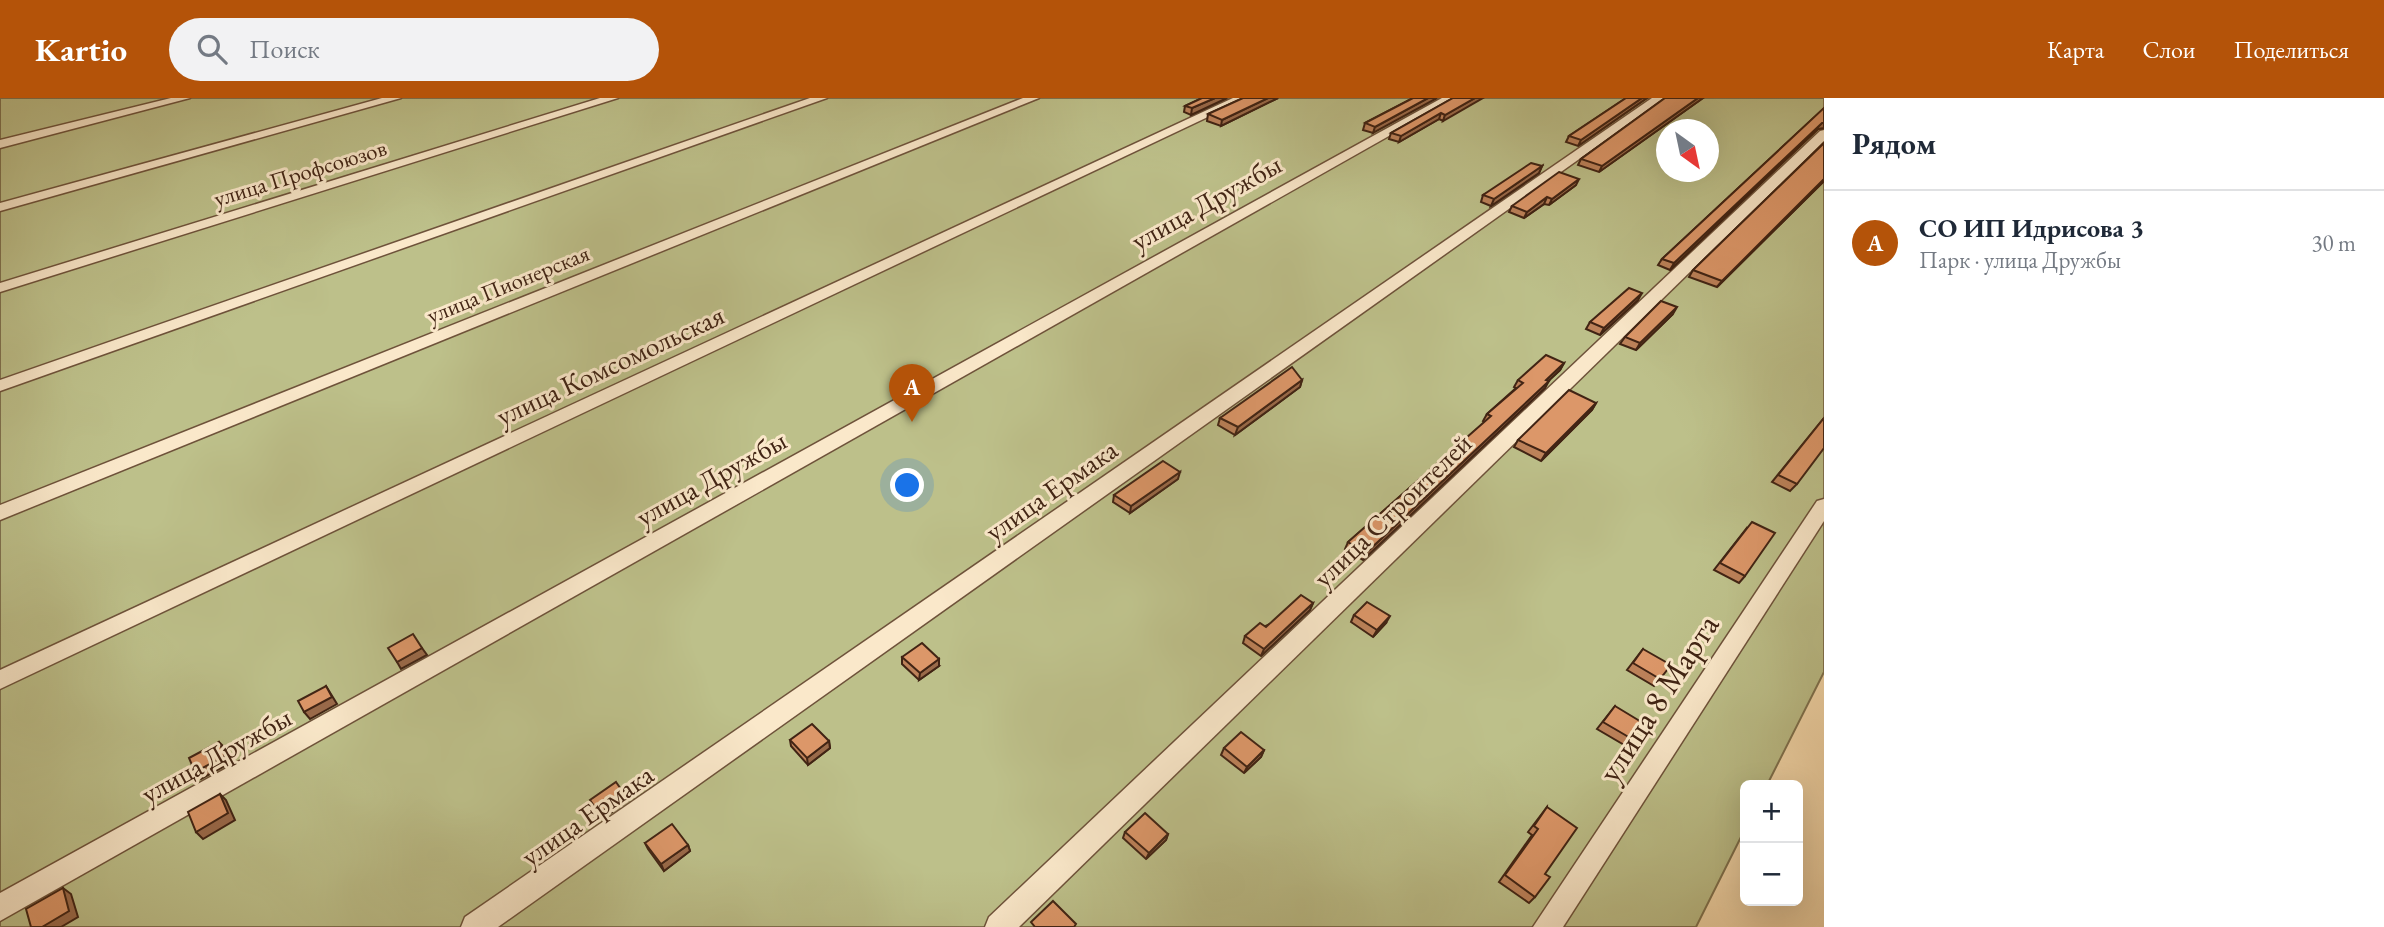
<!DOCTYPE html>
<html lang="ru">
<meta charset="utf-8">
<style>
body{margin:0;font-family:"EB Garamond",serif;background:#f2f2f3;color:#1f2937}
.controls{position:absolute;right:21px;bottom:21px;display:grid;overflow:hidden;border-radius:10px;box-shadow:0 7px 28px #0002}
.controls button{width:63px;height:63px;display:grid;place-items:center;padding:0;border:0;border-bottom:2px solid #e0e1e3;background:#fff;color:#1f2937;font:35px sans-serif}
.compass{position:absolute;left:1656px;top:21px;width:63px;height:63px;border-radius:50%;background:#fff;box-shadow:0 7px 28px #0002;rotate:147deg}
.you{position:absolute;left:908px;top:388px;width:24px;height:24px;margin:-18px;border:5px solid #fff;border-radius:50%;background:#1a73e8;box-shadow:0 0 0 10px #1a73e833}
.badge{display:grid;place-items:center;width:46px;height:46px;border-radius:50%;background:#b45309;color:#fff;font-size:23px;font-weight:700}
.pin{position:absolute;translate:-50% -58px;filter:drop-shadow(0 2px 4px #0008)}
.pin::after{content:'';position:absolute;top:37px;width:24px;height:21px;background:inherit;clip-path:polygon(0 0,100% 0,50% 100%)}
.list{margin:0;padding:0;list-style:none}
h2{display:flex;justify-content:space-between;align-items:center;height:91px;margin:0;padding:0 28px;font-size:30px}
h2 small{font-size:23px;font-weight:400;color:#747a83}
.list li{display:grid;grid-template-columns:46px 1fr auto;gap:21px;align-items:center;box-sizing:border-box;height:105px;padding:0 28px;border-top:2px solid #e0e1e3}
.list b{display:block;font-size:26px;white-space:nowrap}
.list p{margin:0;font-size:23px;white-space:nowrap;color:#747a83}
.list em{font-size:23px;font-style:normal;color:#747a83}
.icon{flex:none;width:38px;height:38px;fill:none;stroke:currentColor;stroke-width:2;stroke-linecap:round;stroke-linejoin:round}
.map{position:relative;flex:none;width:1824px;height:829px;overflow:hidden}
header{display:flex;align-items:center;gap:42px;box-sizing:border-box;height:98px;padding:0 35px;background:#b45309;color:#fff}
header strong{font-size:33px}
nav{display:flex;gap:38px;margin-inline-start:auto;font-size:24px}
.search{width:490px;height:63px;background:#f2f2f3;display:flex;align-items:center;gap:18px;box-sizing:border-box;padding:0 24px;border-radius:38px;color:#747a83;font-size:26px}
main{display:flex}
aside{flex:1;background:#fff}
.map>svg:first-child{display:block}
.green{fill:#bdc08a;stroke:#7f724f;stroke-width:2;fill-rule:evenodd}
.lines{fill:none;stroke-linecap:round;stroke-linejoin:round}
.minor-casing{stroke:#6e523a;stroke-width:3}
.minor{fill:#fae8ca;fill-rule:evenodd}
.wall{fill:#bd825a;stroke:#412414;stroke-width:2}
.shaded-wall{fill:#9a6a4a;stroke:#412414;stroke-width:2}
.building{fill:#dc9769;stroke:#412414;stroke-width:2}
.labels{text-anchor:middle;dominant-baseline:central;stroke-width:6;stroke-linejoin:round;paint-order:stroke}
.far-street-label{font-size:23px;fill:#412414;stroke:#fae8ca}
.street-label{font-size:28px;fill:#412414;stroke:#fae8ca}
.near-street-label{font-size:33px;fill:#412414;stroke:#fae8ca}
</style>
<header>
<strong>Kartio</strong>
<div class="search"><svg class="icon" aria-label="search" viewBox="0 0 24 24"><circle cx="10" cy="10" r="6"/><path d="M15 15l6 6"/></svg>Поиск</div>
<nav><a>Карта</a><a>Слои</a><a>Поделиться</a></nav>
</header>
<main>
<div class="map">
<svg width="1824" height="829" viewBox="0 0 1824 829">
<rect width="100%" height="100%" fill="#f7dbad"/>
<filter id="stains"><feTurbulence type="fractalNoise" baseFrequency=".00286" numOctaves="4"/><feColorMatrix values="0 0 0 0 .2 0 0 0 0 .09 0 0 0 0 .02 0 0 0 .5 -.17"/></filter>
<radialGradient id="worn" r=".72"><stop offset=".6" stop-color="#630" stop-opacity="0"/><stop offset="1" stop-color="#630" stop-opacity=".3"/></radialGradient>
<path class="green" d="M0,0H1824V574L1767,687H1745V731L1696,829H0ZM1666,32H1708V74H1666Z"/>
<g class="lines">
<g class="minor-casing">
<g id="minor">
<polygon points="171,0 190,0 0,50 0,42"/>
<polygon points="382,0 401,0 0,113 0,105"/>
<polygon points="600,0 618,0 0,194 0,185"/>
<polygon points="810,0 827,0 0,293 0,282"/>
<polygon points="1023,0 1039,0 0,422 0,407"/>
<polygon points="1233,0 1248,0 0,591 0,572"/>
<polygon points="1442,0 1456,0 0,823 0,795"/>
<polygon points="1652,0 1665,0 498,829 461,829 465,819"/>
<polygon points="1824,32 1824,43 1019,829 985,829 989,819 1820,33"/>
<polygon points="1824,401 1824,423 1563,829 1533,829 1817,403"/>
</g>
</g>
<use href="#minor" class="minor"/>
</g>
<g class="wall">
<polygon points="1202,0 1227,0 1191,17 1184,14 1185,8"/>
<polygon points="1243,0 1278,0 1221,28 1207,23 1208,16"/>
<polygon points="1413,0 1373,35 1363,32 1365,25"/>
<polygon points="1453,0 1443,23 1439,21 1399,44 1389,41 1391,35"/>
<polygon points="1626,0 1647,0 1578,48 1566,44 1569,38"/>
<polygon points="1665,0 1703,0 1599,74 1578,67 1581,61"/>
<polygon points="1824,10 1824,30 1818,31 1670,172 1658,167 1662,161"/>
<polygon points="1824,45 1824,83 1717,189 1689,179 1693,172"/>
<polygon points="1542,68 1539,75 1491,108 1481,104 1483,97"/>
<polygon points="1576,87 1549,107 1544,106 1524,120 1509,114 1512,108"/>
<polygon points="1638,202 1600,237 1586,231 1590,224"/>
<polygon points="1673,216 1636,252 1620,246 1625,239"/>
<polygon points="1564,265 1560,272 1548,283 1545,290 1363,462 1345,451 1348,444 1485,324 1483,323 1487,316 1516,290 1514,289 1518,282"/>
<polygon points="1302,282 1300,289 1235,337 1218,327 1220,320"/>
<polygon points="1596,305 1592,312 1541,363 1514,349 1518,342"/>
<polygon points="1824,320 1797,386 1790,393 1772,384"/>
<polygon points="1178,381 1130,415 1113,404 1114,397"/>
<polygon points="1746,431 1745,478 1739,485 1714,472"/>
<polygon points="1313,505 1310,512 1261,558 1243,545 1245,538"/>
<polygon points="1354,517 1386,525 1373,539 1351,524"/>
<polygon points="1643,551 1660,581 1654,588 1627,572"/>
<polygon points="902,559 939,568 919,582 902,566"/>
<polygon points="1615,608 1632,641 1626,648 1597,631"/>
<polygon points="790,642 829,643 830,650 808,667 791,648"/>
<polygon points="1224,650 1264,652 1261,659 1244,675 1221,657"/>
<polygon points="1547,709 1545,776 1535,799 1529,805 1499,784 1532,737 1528,734"/>
<polygon points="1125,734 1168,736 1166,742 1146,761 1123,740"/>
<polygon points="645,745 688,747 690,753 664,773 648,751"/>
</g>
<g class="shaded-wall">
<polygon points="1215,0 1227,0 1191,17 1192,10"/>
<polygon points="1268,0 1278,0 1221,28 1222,22"/>
<polygon points="1428,0 1437,0 1373,35 1375,29"/>
<polygon points="1475,0 1483,0 1443,23 1445,17"/>
<polygon points="1642,0 1647,0 1578,48 1581,42"/>
<polygon points="1698,0 1703,0 1599,74 1602,68"/>
<polygon points="1441,15 1439,21 1399,44 1401,38"/>
<polygon points="1822,25 1824,25 1824,30 1818,31 1670,172 1674,165"/>
<polygon points="1542,68 1539,75 1491,108 1494,101"/>
<polygon points="1579,81 1576,87 1549,107 1552,101"/>
<polygon points="1824,81 1824,83 1717,189 1722,183"/>
<polygon points="1547,99 1544,106 1524,120 1527,114"/>
<polygon points="1642,195 1638,202 1600,237 1604,230"/>
<polygon points="1677,209 1673,216 1636,252 1640,245"/>
<polygon points="1564,265 1560,272 1542,289 1546,282"/>
<polygon points="1302,282 1300,289 1235,337 1238,329"/>
<polygon points="1549,283 1545,290 1363,462 1366,455"/>
<polygon points="1596,305 1592,312 1541,363 1546,355"/>
<polygon points="1180,374 1178,381 1130,415 1131,408"/>
<polygon points="1313,505 1310,512 1261,558 1264,551"/>
<polygon points="1390,518 1386,525 1373,539 1377,532"/>
<polygon points="422,550 427,557 401,571 397,564"/>
<polygon points="939,561 939,568 919,582 920,575"/>
<polygon points="326,588 337,606 310,621 304,614"/>
<polygon points="829,643 830,650 808,667 807,660"/>
<polygon points="219,644 226,651 232,664 201,681 195,674"/>
<polygon points="1264,652 1261,659 1244,675 1247,669"/>
<polygon points="220,696 226,702 235,722 203,741 196,734"/>
<polygon points="625,697 628,703 602,721 599,715"/>
<polygon points="1168,736 1166,742 1146,761 1149,755"/>
<polygon points="688,747 690,753 664,773 661,766"/>
<polygon points="63,790 71,796 78,819 61,829 42,829"/>
</g>
<g class="building">
<polygon points="1202,0 1215,0 1192,10 1185,8"/>
<polygon points="1243,0 1268,0 1222,22 1208,16"/>
<polygon points="1413,0 1428,0 1375,29 1365,25"/>
<polygon points="1453,0 1475,0 1445,17 1441,15 1401,38 1391,35"/>
<polygon points="1626,0 1642,0 1581,42 1569,38"/>
<polygon points="1665,0 1698,0 1602,68 1581,61"/>
<polygon points="1824,10 1824,25 1822,25 1674,165 1662,161"/>
<polygon points="1824,45 1824,81 1722,183 1693,172"/>
<polygon points="1531,65 1542,68 1494,101 1483,97"/>
<polygon points="1559,74 1579,81 1552,101 1547,99 1527,114 1512,108"/>
<polygon points="1629,190 1642,195 1604,230 1590,224"/>
<polygon points="1661,203 1677,209 1640,245 1625,239"/>
<polygon points="1546,257 1564,265 1546,282 1549,283 1366,455 1348,444 1491,318 1487,316 1523,285 1518,282"/>
<polygon points="1292,269 1302,282 1238,329 1220,320"/>
<polygon points="1569,292 1596,305 1546,355 1518,342"/>
<polygon points="1824,320 1824,350 1797,386 1778,377"/>
<polygon points="1163,363 1180,374 1131,408 1114,397"/>
<polygon points="1752,424 1775,435 1745,478 1720,465"/>
<polygon points="1301,497 1313,505 1264,551 1245,538 1260,525 1266,529"/>
<polygon points="1367,504 1390,518 1377,532 1354,517"/>
<polygon points="413,536 422,550 397,564 388,550"/>
<polygon points="922,545 939,561 920,575 902,559"/>
<polygon points="1643,551 1671,567 1660,581 1633,565"/>
<polygon points="326,588 332,599 304,614 298,603"/>
<polygon points="1615,608 1643,625 1632,641 1603,624"/>
<polygon points="812,626 829,643 807,660 790,642"/>
<polygon points="1241,634 1264,652 1247,669 1224,650"/>
<polygon points="219,644 225,658 195,674 189,660"/>
<polygon points="616,684 625,697 599,715 590,702"/>
<polygon points="220,696 228,715 196,734 188,714"/>
<polygon points="1547,709 1577,730 1545,776 1550,779 1535,799 1505,777 1538,731 1534,728"/>
<polygon points="1145,715 1168,736 1149,755 1125,734"/>
<polygon points="672,726 688,747 661,766 645,745"/>
<polygon points="63,790 69,813 42,829 31,829 26,811"/>
<polygon points="1053,803 1076,826 1074,829 1035,829 1031,824"/>
</g>
<g class="labels">
<g class="far-street-label">
<text transform="translate(300 75) rotate(-17)">улица Профсоюзов</text>
<text transform="translate(508 186) rotate(-22)">улица Пионерская</text>
</g>
<g class="street-label">
<text transform="translate(1206 104) rotate(-29)">улица Дружбы</text>
<text transform="translate(610 267) rotate(-25)">улица Комсомольская</text>
<text transform="translate(711 380) rotate(-29)">улица Дружбы</text>
<text transform="translate(1051 392) rotate(-35)">улица Ермака</text>
<text transform="translate(1392 412) rotate(-44)">улица Строителей</text>
<text transform="translate(216 657) rotate(-29)">улица Дружбы</text>
<text transform="translate(587 717) rotate(-35)">улица Ермака</text>
</g>
<g class="near-street-label">
<text transform="translate(1658 600) rotate(-57)">улица 8 Марта</text>
</g>
</g>
<rect width="100%" height="100%" filter="url(#stains)"/>
<rect width="100%" height="100%" fill="url(#worn)"/>
</svg>
<div class="controls">
<button>+</button>
<button>−</button>
</div>
<svg class="compass" viewBox="-18 -18 36 36"><path d="M0-13l5 13h-10z" fill="#e53935"/><path d="M0 13l5-13h-10z" fill="#747a83"/></svg>
<div class="you"></div>
<div class="pin badge" style="left:912px;top:324px">A</div>
</div>
<aside>
<h2>Рядом<small></small></h2>
<ul class="list">
<li><span class="badge">A</span><div><b>СО ИП Идрисова 3</b><p>Парк · улица Дружбы</p></div><em>30 m</em></li>
</ul>
</aside>
</main>
